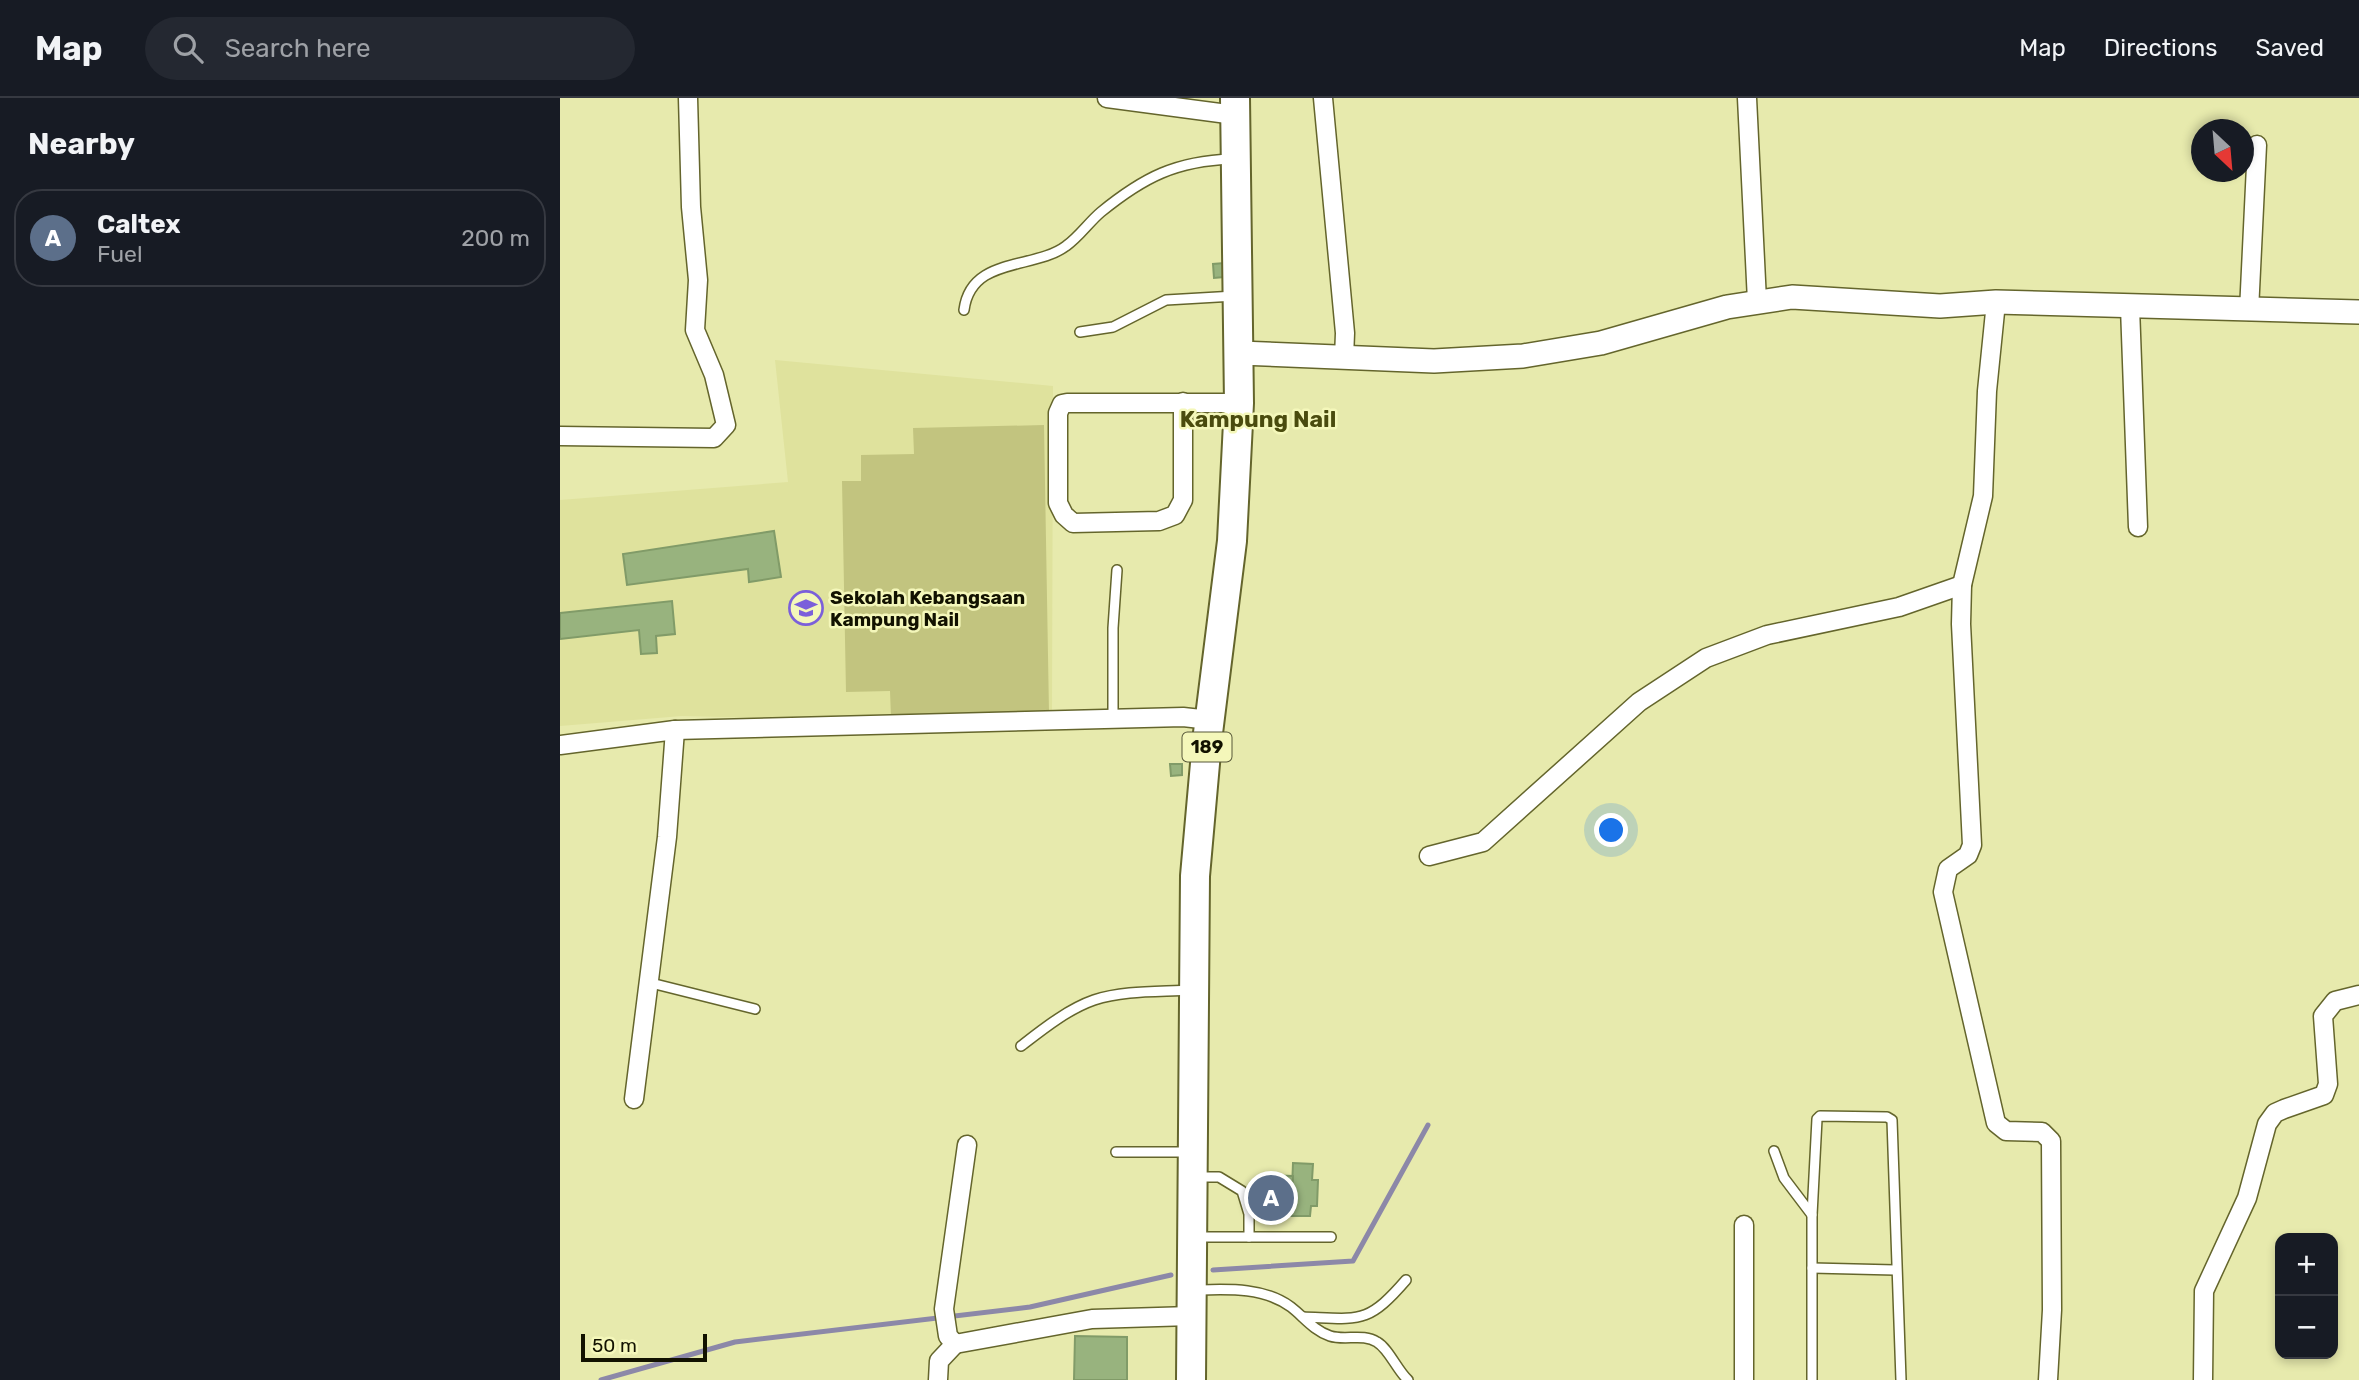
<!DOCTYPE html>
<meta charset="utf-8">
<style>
body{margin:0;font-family:Rubik,sans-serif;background:#242831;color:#f1f3f6}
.controls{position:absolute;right:21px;bottom:21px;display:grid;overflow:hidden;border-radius:14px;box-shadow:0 4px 10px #0003}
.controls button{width:63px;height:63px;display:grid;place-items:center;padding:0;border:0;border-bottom:2px solid #363941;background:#171b24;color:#f1f3f6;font:35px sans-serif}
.compass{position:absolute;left:1631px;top:21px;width:63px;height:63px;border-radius:50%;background:#171b24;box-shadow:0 4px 10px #0003;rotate:154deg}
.scale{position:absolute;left:21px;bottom:18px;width:126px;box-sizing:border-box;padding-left:7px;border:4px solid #121200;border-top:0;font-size:19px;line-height:24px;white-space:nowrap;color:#121200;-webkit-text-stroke:5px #f4f7ba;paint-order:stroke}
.you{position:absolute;left:1052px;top:733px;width:24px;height:24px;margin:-18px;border:5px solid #fff;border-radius:50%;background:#1a73e8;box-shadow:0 0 0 10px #1a73e833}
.badge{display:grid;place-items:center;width:46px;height:46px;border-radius:50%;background:#7b5fda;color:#fff;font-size:23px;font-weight:700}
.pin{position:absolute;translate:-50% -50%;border:4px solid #fff;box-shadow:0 2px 7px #0006}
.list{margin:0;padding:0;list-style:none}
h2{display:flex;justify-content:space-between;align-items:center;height:91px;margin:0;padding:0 28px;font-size:30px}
h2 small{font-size:23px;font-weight:400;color:#9ea1a6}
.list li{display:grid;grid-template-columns:46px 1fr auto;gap:21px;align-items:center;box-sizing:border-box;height:98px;margin:0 14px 14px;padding:0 14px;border:2px solid #363941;border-radius:28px}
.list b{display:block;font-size:26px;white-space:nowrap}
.list p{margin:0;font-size:23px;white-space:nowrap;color:#9ea1a6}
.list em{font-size:23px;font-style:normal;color:#9ea1a6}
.icon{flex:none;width:38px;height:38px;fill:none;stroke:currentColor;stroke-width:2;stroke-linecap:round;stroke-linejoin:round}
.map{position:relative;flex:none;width:1799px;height:1282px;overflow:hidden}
header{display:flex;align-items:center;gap:42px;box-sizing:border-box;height:98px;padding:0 35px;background:#171b24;border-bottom:2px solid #363941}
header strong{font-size:33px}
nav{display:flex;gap:38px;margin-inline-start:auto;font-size:24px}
.search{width:490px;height:63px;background:#242831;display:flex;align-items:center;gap:18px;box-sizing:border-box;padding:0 24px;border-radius:38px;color:#9ea1a6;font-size:26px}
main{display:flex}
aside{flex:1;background:#171b24}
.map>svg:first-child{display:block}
.built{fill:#dfe29d}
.green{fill:#c2c47f}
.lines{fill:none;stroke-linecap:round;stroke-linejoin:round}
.stream{stroke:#8c88a8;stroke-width:5}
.building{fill:#98b37e;stroke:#819b68;stroke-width:2}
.service-casing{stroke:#64652c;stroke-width:12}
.minor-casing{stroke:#64652c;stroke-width:21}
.tertiary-casing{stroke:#64652c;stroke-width:26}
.primary-casing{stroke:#64652c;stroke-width:32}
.service{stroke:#fff;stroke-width:9}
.minor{stroke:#fff;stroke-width:18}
.tertiary{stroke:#fff;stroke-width:23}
.primary{stroke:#fff;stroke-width:28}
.labels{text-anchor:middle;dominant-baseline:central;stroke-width:5;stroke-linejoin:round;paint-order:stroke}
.shield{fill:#f4f7ba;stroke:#565738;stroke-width:2}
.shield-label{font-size:18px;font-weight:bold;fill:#121200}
.poi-label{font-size:19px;font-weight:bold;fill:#121200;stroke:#f4f7ba;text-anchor:start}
.quarter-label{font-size:23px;font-weight:bold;fill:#4a4b0e;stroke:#f4f7ba}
</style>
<header>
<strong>Map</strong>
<div class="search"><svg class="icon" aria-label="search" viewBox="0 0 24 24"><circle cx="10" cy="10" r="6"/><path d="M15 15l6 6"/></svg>Search here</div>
<nav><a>Map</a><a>Directions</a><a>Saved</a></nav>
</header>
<main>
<aside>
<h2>Nearby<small></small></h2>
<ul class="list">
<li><span class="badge" style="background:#5c6f8a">A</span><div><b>Caltex</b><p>Fuel</p></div><em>200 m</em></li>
</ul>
</aside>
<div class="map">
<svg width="1799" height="1282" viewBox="0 0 1799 1282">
<rect width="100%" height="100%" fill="#e7eaad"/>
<polygon class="built" points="215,262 493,288 492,617 334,623 122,618 0,628 0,402 228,384"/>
<polygon class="green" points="484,327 489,615 331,619 330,593 286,594 282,383 301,383 301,357 354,356 353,330"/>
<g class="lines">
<g class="stream">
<polyline points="653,1172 793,1163 868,1027"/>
<polyline points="41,1282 175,1244 470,1209 611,1177"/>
</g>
</g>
<g class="building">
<polygon points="664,165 664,179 654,180 653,166"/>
<polygon points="214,433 221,479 189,484 188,471 67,487 63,456"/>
<polygon points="112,503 115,536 96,538 97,555 81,556 79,532 0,541 0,515"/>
<polygon points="610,666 622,666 622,677 611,678"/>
<polygon points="733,1065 753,1066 752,1082 758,1082 757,1108 751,1108 750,1118 731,1118"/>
<polygon points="704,1077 733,1078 732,1101 725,1101 725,1118 702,1117"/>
<polygon points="515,1238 567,1239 567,1282 514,1282"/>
</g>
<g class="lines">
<g class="service-casing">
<g id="service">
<path d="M404,212C411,158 474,172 506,148C519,139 529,124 541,114C584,79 616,63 672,61"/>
<polyline points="520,234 553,229 606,202 675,198"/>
<polyline points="553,622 553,530 557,472"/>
<polyline points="87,884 195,911"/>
<path d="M461,948C483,931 508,911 534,902C564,892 600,894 631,892"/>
<polyline points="1214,1053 1224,1080 1252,1117"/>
<polyline points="556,1054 628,1054"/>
<polyline points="634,1139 689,1139 689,1116 682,1093 659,1079 637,1079"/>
<polyline points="689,1139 771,1139"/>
<polyline points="1252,1170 1335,1172"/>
<path d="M637,1192C668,1191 704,1189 731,1209C744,1219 753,1232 770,1238C785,1243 803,1235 817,1244C829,1251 837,1272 848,1282"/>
<path d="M743,1219C800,1221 807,1227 846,1182"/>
<polyline points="1252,1282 1252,1117 1257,1021 1260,1018 1327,1019 1332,1022 1341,1282"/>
</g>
</g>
<g class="minor-casing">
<g id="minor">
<polyline points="547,0 675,17"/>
<polyline points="763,0 785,235 784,260"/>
<polyline points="1187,0 1197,203"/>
<polyline points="1436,204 1427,293 1423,398 1402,487 1401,526 1412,747 1408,757 1388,771 1383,794 1436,1025 1446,1033 1482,1034 1491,1043 1492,1212 1488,1282"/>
<polyline points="1570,209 1578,429"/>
<polyline points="1689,213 1697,47"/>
<polyline points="623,304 623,402 615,417 599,423 513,425 504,417 498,405 498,315 502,306 507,305 679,305"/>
<polyline points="0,338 154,340 166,327 154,277 135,232 138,182 131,109 128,0"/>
<polyline points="0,647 115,632 623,619 650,622"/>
<polyline points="869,758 923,744 1079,604 1146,560 1207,537 1339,509 1402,487"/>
<polyline points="74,1001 107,739 115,632"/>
<polyline points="407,1047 384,1211 388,1238 395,1246 532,1221 631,1218"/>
<polyline points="378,1282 379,1263 395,1246"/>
<polyline points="1184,1282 1184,1127"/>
<polyline points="1643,1282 1644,1193 1687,1100 1707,1026 1715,1015 1724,1011 1764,997 1768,986 1763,918 1775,903 1799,897"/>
</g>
</g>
<g class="tertiary-casing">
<polyline id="tertiary" points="680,255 874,263 963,258 1041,245 1167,209 1232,199 1380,208 1436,204 1799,214"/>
</g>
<g class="primary-casing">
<polyline id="primary" points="631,1282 635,778 647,643 672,443 679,305 675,0"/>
</g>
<use href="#service" class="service"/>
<use href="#minor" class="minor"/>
<use href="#tertiary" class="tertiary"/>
<use href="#primary" class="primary"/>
</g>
<defs>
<g id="school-ring" transform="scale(1.75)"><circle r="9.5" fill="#f4f7ba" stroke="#7b5fda" stroke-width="1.5"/><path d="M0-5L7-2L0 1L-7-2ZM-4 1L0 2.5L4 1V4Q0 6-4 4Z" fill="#7b5fda"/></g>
</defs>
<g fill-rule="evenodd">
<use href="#school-ring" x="246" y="510"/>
</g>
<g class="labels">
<rect class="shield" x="622.5" y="634.5" width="49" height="29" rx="5"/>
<g class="shield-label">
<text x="647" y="649">189</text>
</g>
<g class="poi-label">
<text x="270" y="499">Sekolah Kebangsaan<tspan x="270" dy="22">Kampung Nail</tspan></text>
</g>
<g class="quarter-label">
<text x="698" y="321">Kampung Nail</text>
</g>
</g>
</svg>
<div class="controls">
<button>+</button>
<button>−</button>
</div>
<svg class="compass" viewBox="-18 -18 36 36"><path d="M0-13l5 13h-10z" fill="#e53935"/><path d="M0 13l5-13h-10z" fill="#9ea1a6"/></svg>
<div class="scale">50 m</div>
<div class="you"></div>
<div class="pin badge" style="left:711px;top:1100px;background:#5c6f8a">A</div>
</div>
</main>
